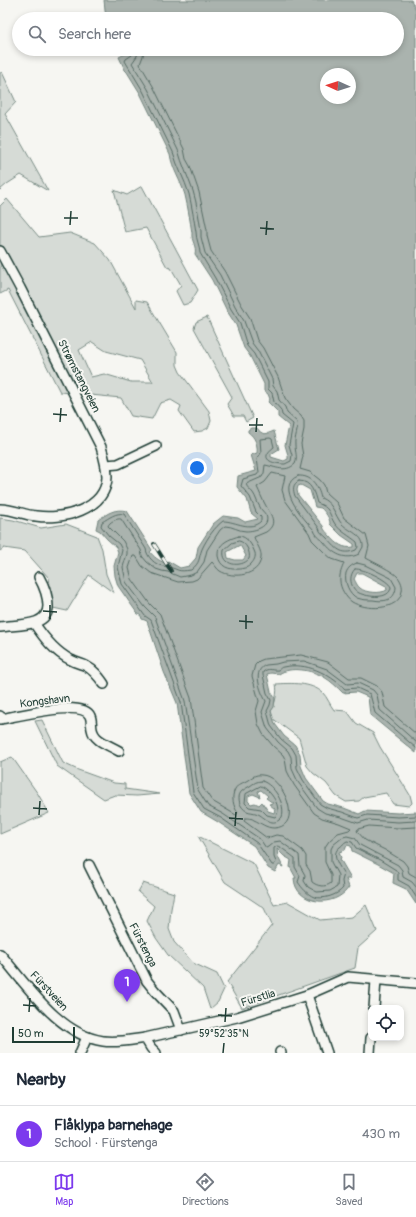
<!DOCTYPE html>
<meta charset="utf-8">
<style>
body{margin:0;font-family:Pangolin,sans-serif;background:#f6f6f7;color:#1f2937}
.controls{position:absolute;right:12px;bottom:12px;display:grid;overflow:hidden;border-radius:8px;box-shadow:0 2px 6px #0003}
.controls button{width:36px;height:36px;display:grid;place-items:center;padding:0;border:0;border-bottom:1px solid #e0e1e3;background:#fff;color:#1f2937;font:20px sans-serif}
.compass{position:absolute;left:320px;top:68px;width:36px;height:36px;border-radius:50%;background:#fff;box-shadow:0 2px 6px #0003;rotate:273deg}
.scale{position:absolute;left:12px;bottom:10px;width:63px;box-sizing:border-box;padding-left:4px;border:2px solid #1f3d34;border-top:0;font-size:11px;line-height:14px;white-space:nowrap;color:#1f3d34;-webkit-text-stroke:3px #f6f6f2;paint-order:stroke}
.you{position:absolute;left:197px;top:468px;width:14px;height:14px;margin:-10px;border:3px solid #fff;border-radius:50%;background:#1a73e8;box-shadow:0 0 0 6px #1a73e833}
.badge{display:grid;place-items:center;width:26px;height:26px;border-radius:50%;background:#7c3aed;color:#fff;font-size:13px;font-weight:700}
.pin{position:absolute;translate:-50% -33px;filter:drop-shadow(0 1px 2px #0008)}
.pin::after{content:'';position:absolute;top:21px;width:14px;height:12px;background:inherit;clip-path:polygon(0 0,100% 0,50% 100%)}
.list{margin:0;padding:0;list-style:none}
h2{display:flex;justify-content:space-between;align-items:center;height:52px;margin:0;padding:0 16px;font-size:17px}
h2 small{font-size:13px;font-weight:400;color:#747a83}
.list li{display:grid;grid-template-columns:26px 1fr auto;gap:12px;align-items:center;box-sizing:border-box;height:56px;padding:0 16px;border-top:1px solid #e0e1e3}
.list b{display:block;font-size:15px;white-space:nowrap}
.list p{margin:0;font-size:13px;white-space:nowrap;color:#747a83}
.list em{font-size:13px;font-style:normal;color:#747a83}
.icon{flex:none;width:22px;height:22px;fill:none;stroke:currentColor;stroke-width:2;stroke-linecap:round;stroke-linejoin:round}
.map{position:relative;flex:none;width:416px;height:1053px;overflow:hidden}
.search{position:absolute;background:#fff;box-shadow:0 2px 6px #0003;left:12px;right:12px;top:12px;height:44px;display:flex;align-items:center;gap:10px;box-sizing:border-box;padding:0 14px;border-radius:22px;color:#747a83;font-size:15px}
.sheet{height:108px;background:#fff}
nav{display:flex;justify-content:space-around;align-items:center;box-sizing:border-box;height:56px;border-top:1px solid #e0e1e3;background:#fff;font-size:11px;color:#747a83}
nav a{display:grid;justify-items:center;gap:2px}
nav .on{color:#7c3aed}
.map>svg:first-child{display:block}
.green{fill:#d6dbd6;stroke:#7a8c85;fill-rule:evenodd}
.water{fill:#aab3ae;stroke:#72847d;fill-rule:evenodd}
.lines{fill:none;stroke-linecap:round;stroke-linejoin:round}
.shore{stroke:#576c65;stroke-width:1}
.minor-casing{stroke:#1f3d34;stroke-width:12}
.minor{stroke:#f6f6f2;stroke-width:9}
.rail-casing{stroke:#1f3d34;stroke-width:4}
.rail{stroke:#f6f6f2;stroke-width:2.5;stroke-dasharray:8;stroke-linecap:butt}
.ticks{fill:none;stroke:#1f3d34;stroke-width:1.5}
.labels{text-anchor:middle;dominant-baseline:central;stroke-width:4;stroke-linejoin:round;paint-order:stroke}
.street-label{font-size:11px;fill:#1f3d34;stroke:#f6f6f2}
.ticks-label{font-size:10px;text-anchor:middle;fill:#1f3d34;stroke:#f6f6f2;stroke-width:4;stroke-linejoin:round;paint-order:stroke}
</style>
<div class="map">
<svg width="416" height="1053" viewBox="0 0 416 1053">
<rect width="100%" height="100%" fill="#f6f6f2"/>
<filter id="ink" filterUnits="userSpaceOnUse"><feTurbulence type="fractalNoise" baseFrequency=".025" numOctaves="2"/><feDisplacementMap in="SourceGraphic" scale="8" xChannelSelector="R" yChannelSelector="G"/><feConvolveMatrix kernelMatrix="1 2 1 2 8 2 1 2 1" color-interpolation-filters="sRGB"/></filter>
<g filter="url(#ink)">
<g class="green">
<polygon points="2,72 16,102 5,114 48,191 21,175 7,184 0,190 0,73"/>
<polygon points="142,186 198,290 190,303 183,305 176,291 181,285 171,268 167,267 146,228 125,232 114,190 127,195"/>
<path d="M7,199L39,237L70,233L95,243L110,260L136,308V300L147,302L177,352V365L180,372L209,411L211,421L208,428L202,431L194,432L179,411L181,406L171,400L160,403L152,419L131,416L121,398L60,392L8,290L0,294V206ZM92,342L106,351L140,360L153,382H131L104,374L91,377L79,350Z"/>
<polygon points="207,317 253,418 246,422 243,416 234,416 227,404 232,397 194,328 196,322"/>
<polygon points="0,518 13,520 41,528 66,524 97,536 102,549 106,574 114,593 89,575 67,611 53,608 49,578 25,551 4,548 0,551"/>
<path d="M276,684C291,683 311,682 323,693C327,697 330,705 334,710L347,711L356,723L373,733L380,747L410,795L412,803L409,806L393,804L386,793L364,797L359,801L346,802L336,796L326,783L313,773L307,766L299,738L272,718L271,711C275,705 278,692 276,684Z"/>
<polygon points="42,720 63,763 78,770 114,783 125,784 125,789 160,794 137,796 115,795 104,799 57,766 35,721"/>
<polygon points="12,757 38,794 49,813 0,834 0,762"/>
<polygon points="198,836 254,864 274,905 288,902 320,920 352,917 366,905 377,931 358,948 355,968 242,1008 227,982 272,925 264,908 225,882"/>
<polygon points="143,883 174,893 171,909 169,929 174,942 193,963 217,974 224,989 218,1002 210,1009 203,988 168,955 156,938 147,921 154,906 138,892"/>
</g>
<path class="water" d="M104,0H411L416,10V753L370,715L368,697L356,692L343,693C337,687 331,681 324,677C312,670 290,666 279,674L271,673L267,674L271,692L275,698L274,707L271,711L275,724L284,736L295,745L300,754L301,766L306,778L323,801L328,804L344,808L359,814L365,811L398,813L416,812V904L406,889L393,883L394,873L378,864L352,851L351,846L347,845L345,850L339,852L341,858L340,859L351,878L349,879H346L349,887C335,909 295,905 294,878H296L290,867L291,860L284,856L277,849L278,857L283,867L279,865L275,872L268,868L254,846L218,822L201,812L189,793L177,703L164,672L147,621L142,619L141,616L137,613L118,586L115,576L114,566L118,552L116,547L107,539L100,531L96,529L98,520C108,513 115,508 127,511L152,550L150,552C154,557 158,560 165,563L168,561L180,568L189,566L196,558L198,547L213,524L223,516L238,518L245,522L258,519L251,513L247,499L237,487L238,476L256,471L251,455L257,453C258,445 255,437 248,432V430L251,428H257C262,435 265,435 274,431L279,449L271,454V457L284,461L288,459V455L285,445L289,426L278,417V412L268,402L270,399L268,394L264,391V384L250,356L244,348L236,325L227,311L212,280L195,254C197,246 191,241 192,233C190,220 188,208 185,195C181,181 172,169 170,154L140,93L127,72L125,70L119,57L129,52L128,49H397V19H106ZM326,74H350V98H326ZM301,485L310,490L315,507L321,508C325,512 330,518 330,524L341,535L354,544V547C343,549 337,544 330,536C327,532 324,531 323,526L298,495L297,490L298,486ZM240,545L246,556L243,560H235L228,558L227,552ZM357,573H362L386,586L387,590C381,594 365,593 360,588C357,586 356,582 354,579ZM261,790L268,796L266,798L273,803L269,804L275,809L274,813L268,811L262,802L259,805L255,803L251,804L248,801V796L253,794L260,797L258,791Z"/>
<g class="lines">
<g class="shore">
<path d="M133,49L132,55L126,59L125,61L143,91L173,152C177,167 185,180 189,194C192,207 194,220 196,232C196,240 200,246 200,253L215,278L231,309L240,323L247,346L254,354L268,382V389L272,393L274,402L281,410L282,415L293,424L289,445L292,455L291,461L285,464C272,464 258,459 274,447L272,439L270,438L260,439L261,453L257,459L259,472L257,475L243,479L241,486L250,497L256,512L261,517V521C250,532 236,521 223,521C215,527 207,538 202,549C198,559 201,562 191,570C177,572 180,570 169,567C166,566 167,567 163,566C155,565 147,557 146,549L124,514C116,512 109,518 102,522L101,526L109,536L119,544L122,550L118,567L122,584L145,616L151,620L181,702L193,792L204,809L221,818L257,843L272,865H274L276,862L274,857V848L277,846C280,846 292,856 295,858V867L300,876L298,882C302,888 307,894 314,897C323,900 338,895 343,888L342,881L344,874C339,866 330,854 340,847C343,845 343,843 347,841L352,842L356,848L380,860L396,870L398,873V880L409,886L416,897"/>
<path d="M138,49L137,56L132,63L148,89L178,150C182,164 188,177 193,191C197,204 199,218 201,231V237L205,253L220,275L235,306L244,321L252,343L258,351L272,379L273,386L277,391L279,400L285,407L287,413L297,422C299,430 294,437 295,445C295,452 298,457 295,464C285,473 276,467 265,465L264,473L262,477L246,484C247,488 251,490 253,493C256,497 257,503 260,507C261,510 264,512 266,515C271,527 254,531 246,531C238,531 233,526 225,526L220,530L207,550L204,562L197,572L191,575L180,577L168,572L162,571L156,569L147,562L142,556L141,550L121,519C117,518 109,522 108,526L123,541L127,549V554L123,567L126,582L145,607L155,617L185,701L198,790L208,806L223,814L260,839L266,848L268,847L274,842L280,841L299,855L300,866L305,875L304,881L308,887L317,892L330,891L337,887L338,875L331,862V849L333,845L343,837L347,836L355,838L360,845L398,865L402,870L403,877L412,882L416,887"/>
<path d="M144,49L143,56L140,64L153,86L184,149L186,159L190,166L199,192L207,230V236L211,251L225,272L241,304L250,318L257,340L263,348L278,377L285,398L293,409L301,416L304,421V429L301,444L303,456L300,469L310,472L320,480L324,485L326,493L337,503L344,518L366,535L369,546L366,558C373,562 393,571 398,577C401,581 403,586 402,591C399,612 365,610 352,602C346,598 340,588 340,581C339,574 342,569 344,563L332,559L325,553L312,540L309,533L285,500L282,490L285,476L272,473L265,482L257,487C260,493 262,499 265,504C270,514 279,523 266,532C262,534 258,535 254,537C256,544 262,550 261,558C259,576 233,579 220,571C217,569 215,565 212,562L197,579L192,581L178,582L151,573L142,566L136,556H133L129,568L132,579L150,604L160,614L191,698L203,788L212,801L236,815L238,813C233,806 231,797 235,789C238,784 243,783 248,780C252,777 256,774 262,775C283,776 305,827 274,828C266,828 261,823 254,820C252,818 248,818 245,818L244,821L267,838L276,835L283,836L302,850L306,856V865L310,871L312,882C317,886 325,888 331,883V875L325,862V847L329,841L338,833L349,830L351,828L339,823L322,818L314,813L294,785L287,771L285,759L283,755L273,746L263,734L258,724L256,711L259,701L252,676L255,665L259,661L264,659L301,655L328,662L349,678H361L377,686L382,692L385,707L416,734"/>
<path d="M298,476C312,475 318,486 321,498C332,503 333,510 339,520C345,531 364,533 363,547L359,554C345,561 333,554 324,542C320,538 316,536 314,530C305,520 273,486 298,476Z"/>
<path d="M299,481C312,481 314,493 317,503C331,508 328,513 335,524C340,531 350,536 357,542L358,547L356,550C341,556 336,548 327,538C323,534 320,533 319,528L295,496C293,490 292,484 299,481Z"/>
<path d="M239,536C247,536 252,545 255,553C256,557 254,561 251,564C248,568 244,568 240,569C229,570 220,567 218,556C218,553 218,550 220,547C224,541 232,538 239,536Z"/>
<path d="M239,541C246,542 251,553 249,559C241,568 221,566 224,550L232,543Z"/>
<path d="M357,563L365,565L391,578L396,587C395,601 384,602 373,600C367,600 363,600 357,598C349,594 344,582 346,573C348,568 351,565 357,563Z"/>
<path d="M355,569C363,568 388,580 391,587C390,600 368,597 359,593C350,588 348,576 355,569Z"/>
<path d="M416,742L380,710L377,695L373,690L358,683L347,684L327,669L304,661L283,662L276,664L266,665C252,670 260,691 266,701L262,712L267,728L278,742L288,751L291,757L292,769L298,782L317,808L325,813L341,817L358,823L368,820L398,822L416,821"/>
<path d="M416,748L375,713L370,694L357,688L345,689C328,673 307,662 283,667C281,667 280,669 278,670C272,671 269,667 263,672V675L267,693L271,700L270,705L267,711L271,726L281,739L292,748L296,755L297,768L303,780L320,804L327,808L342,812L358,818L367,815L398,817L416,816"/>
<path d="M262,781C274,785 286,804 282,817C274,827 267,820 260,815C252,810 246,815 240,804C237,793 241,791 250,786C254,783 257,781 262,781Z"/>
<path d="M261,786C270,789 284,809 275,817L267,815L261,809L249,807L245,803L246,794Z"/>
<polyline points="416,827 398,828 369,826 358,829 357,831 365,840 385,850 403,861 407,866 409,873 416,877"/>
</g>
<g class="minor-casing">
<g id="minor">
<path d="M0,251L20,288L101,447C104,457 107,467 107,477C106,510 62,520 36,516C24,515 13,509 0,509"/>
<polyline points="106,465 118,464 156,446"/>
<path d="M34,623C44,638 55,652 71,660C76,663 82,664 86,666C94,670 99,677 104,684"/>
<path d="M0,627C16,624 48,628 48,606C48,595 44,586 39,577"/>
<path d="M0,716L1,719C17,716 83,699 90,716C92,720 91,725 92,729C94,741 109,745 119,751"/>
<polyline points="89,865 147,981 155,991 174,1011 181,1030"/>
<path d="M0,954C27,985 59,1035 103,1041C116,1043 131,1040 145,1038L151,1048L156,1053"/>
<polyline points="307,995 327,1053"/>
<polyline points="374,1008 376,980"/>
<polyline points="145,1038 237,1017 307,995 348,977 416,983"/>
<polyline points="280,1052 281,1053"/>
<polyline points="80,1053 87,1037"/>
<polyline points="370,1053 371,1038"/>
</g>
</g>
<use href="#minor" class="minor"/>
<g class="rail-casing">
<polyline id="rail" points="154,544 171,571"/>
</g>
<use href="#rail" class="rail"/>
</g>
</g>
<path class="ticks" d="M64,218H78M70,225L71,211M260,228L274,229M266,235L267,221M53,414L67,415M60,422L61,408M249,425H263M256,432L257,418M43,611L57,612M50,619V605M239,621L253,622M246,629V615M33,808L47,809M39,815L40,801M229,818L243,819M235,826L236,812M23,1005L36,1006M29,1012L30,998M218,1015L232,1016M225,1022L226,1008M223,1053L224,1043"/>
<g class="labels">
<g class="street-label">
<text transform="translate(79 376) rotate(63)">Strømstangveien</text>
<text transform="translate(45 701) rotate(-7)">Kongshavn</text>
<text transform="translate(143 945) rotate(63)">Fürstenga</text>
<text transform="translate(49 991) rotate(47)">Fürstveien</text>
<text transform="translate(258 998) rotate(-17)">Fürstlia</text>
</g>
</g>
<g class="ticks-label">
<text x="224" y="1037">59°52'35"N</text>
</g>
</svg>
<div class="controls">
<button><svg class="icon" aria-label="locate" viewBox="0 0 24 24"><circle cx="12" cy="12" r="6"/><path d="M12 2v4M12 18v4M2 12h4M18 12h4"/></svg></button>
</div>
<svg class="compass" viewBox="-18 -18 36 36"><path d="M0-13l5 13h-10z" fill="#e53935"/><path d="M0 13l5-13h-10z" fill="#747a83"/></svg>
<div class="scale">50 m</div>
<div class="you"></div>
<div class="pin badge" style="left:127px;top:1002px">1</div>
<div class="search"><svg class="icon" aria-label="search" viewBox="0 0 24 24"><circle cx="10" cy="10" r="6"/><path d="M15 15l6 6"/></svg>Search here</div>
</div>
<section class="sheet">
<h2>Nearby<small></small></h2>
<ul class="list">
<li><span class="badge">1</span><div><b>Flåklypa barnehage</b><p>School · Fürstenga</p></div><em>430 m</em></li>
</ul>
</section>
<nav>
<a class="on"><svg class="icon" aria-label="map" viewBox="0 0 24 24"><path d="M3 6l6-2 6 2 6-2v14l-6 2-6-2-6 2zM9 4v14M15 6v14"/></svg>Map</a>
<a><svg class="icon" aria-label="directions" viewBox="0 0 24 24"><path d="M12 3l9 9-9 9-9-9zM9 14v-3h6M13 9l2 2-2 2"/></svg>Directions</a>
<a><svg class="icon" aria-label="saved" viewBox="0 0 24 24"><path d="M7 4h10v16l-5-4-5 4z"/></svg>Saved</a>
</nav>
